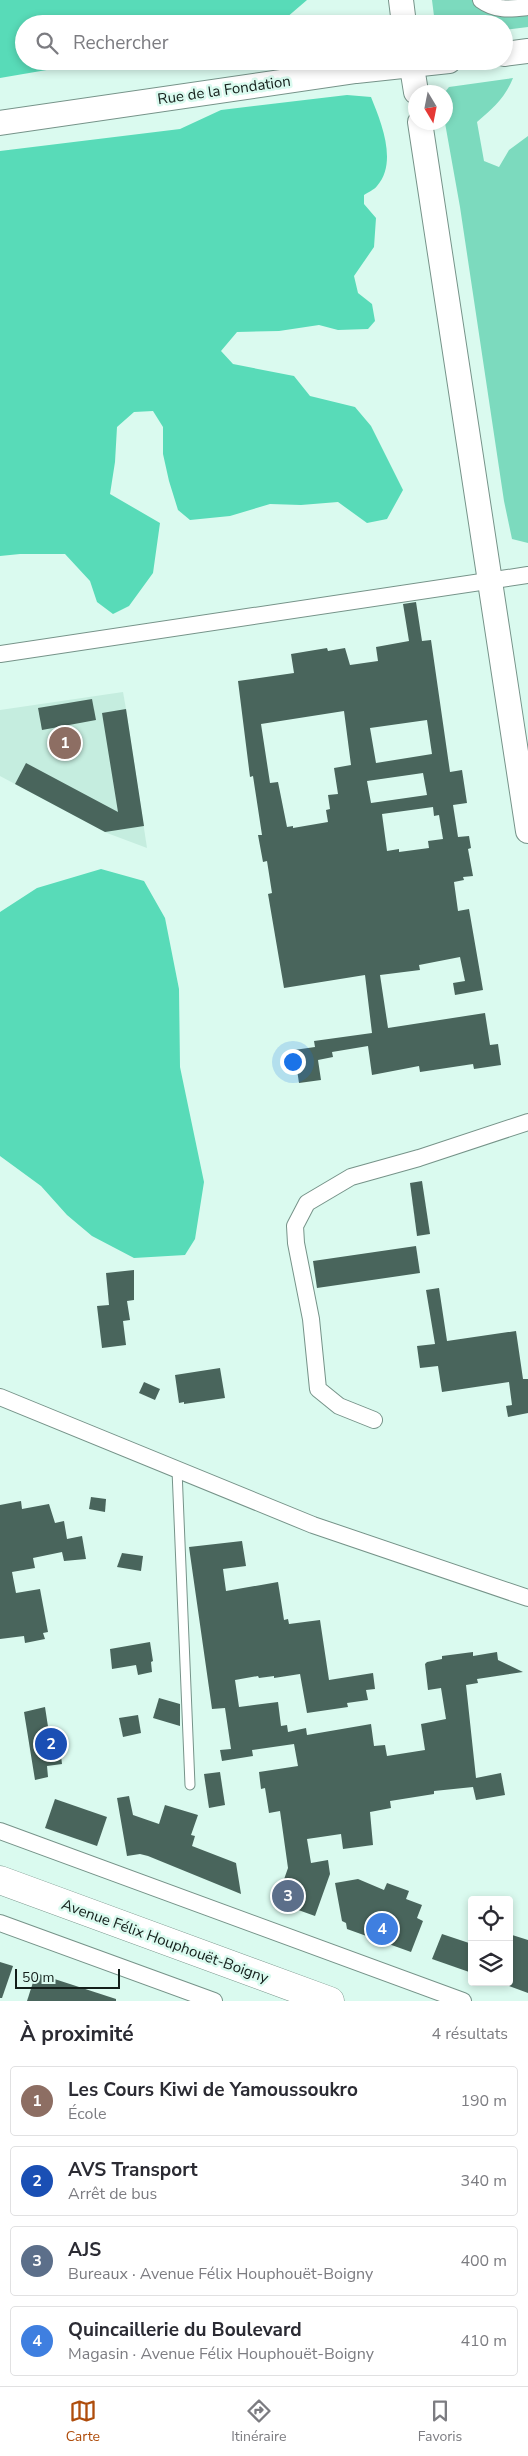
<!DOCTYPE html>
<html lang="fr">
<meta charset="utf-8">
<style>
body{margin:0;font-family:"Nunito Sans",sans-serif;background:#f2f2f3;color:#2b2b33}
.controls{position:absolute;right:15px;bottom:15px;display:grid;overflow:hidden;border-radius:5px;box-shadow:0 2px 8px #0003}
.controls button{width:45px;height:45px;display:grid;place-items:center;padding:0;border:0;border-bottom:1px solid #e1e1e2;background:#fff;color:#2b2b33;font:25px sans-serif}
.compass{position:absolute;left:408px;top:85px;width:45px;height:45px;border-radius:50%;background:#fff;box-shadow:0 2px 8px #0003;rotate:170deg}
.scale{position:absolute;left:15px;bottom:12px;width:105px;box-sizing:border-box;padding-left:5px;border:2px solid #131e1a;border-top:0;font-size:14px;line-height:18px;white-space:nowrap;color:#131e1a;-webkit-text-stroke:4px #dafaef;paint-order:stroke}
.you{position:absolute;left:292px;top:1061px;width:18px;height:18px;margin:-12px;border:4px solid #fff;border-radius:50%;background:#1a73e8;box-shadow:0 0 0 8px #1a73e833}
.badge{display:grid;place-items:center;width:32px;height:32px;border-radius:50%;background:#af4d0c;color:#fff;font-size:16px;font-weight:700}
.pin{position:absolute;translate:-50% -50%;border:2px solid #fff;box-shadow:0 1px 5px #0006}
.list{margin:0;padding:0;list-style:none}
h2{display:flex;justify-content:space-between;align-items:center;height:65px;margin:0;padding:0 20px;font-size:21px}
h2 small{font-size:16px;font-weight:400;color:#7c7c81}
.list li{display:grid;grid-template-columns:32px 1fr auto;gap:15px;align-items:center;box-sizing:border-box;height:70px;margin:0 10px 10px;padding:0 10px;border:1px solid #e1e1e2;border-radius:5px}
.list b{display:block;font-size:19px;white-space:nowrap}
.list p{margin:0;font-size:16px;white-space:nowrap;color:#7c7c81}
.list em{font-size:16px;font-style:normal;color:#7c7c81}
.icon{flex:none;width:28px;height:28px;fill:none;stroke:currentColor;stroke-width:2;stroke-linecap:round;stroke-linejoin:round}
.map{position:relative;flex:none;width:528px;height:2001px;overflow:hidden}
.search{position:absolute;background:#fff;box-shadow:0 2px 8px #0003;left:15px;right:15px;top:15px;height:55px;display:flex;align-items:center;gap:12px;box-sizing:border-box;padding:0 18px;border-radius:28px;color:#7c7c81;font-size:19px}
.sheet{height:385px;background:#fff}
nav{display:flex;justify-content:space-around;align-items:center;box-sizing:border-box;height:70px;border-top:1px solid #e1e1e2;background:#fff;font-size:14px;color:#7c7c81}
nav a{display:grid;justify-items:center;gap:2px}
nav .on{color:#af4d0c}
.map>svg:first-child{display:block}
.built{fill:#c5eddf}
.green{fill:#7cdabe}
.forest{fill:#58dbb8}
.building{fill:#49655c;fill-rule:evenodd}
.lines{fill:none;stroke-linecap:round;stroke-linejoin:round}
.lane-casing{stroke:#769389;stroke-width:11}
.street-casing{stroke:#769389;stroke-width:18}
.secondary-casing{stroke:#769389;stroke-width:26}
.highway-casing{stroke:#769389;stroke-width:29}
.lane{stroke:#fff;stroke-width:9}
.street{stroke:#fff;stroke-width:16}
.secondary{stroke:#fff;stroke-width:24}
.highway{stroke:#fff;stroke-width:28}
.labels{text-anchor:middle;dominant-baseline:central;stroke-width:5;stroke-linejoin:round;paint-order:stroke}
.street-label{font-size:15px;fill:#131e1a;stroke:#dafaef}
</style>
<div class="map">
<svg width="528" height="2001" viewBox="0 0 528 2001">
<rect width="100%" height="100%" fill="#dafaef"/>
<polygon class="built" points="123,692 126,709 147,848 107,833 0,776 0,710"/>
<g class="green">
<polygon points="432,0 528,0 528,27 504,30 504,24 435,24"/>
<path d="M513,78C505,98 493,108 477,122L484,161L499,167L509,150L528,136V543L512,539L504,501L460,207L445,123V92L449,87Z"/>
</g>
<g class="forest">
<polygon points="0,0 307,0 279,24 24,24 24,61 99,61 0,78"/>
<path d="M347,95L371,97C381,122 398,162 377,186C374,190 368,192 364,195V204L376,218L374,247L354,276L358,293L372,304L375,321L368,329L338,330L319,325L279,331L237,332L221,351L233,364L294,376L310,396L355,407L371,426L403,490L387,519L367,523L338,502L301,505L270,504L230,516L190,520L178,510L169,481L163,454V427L153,411L134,412L117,427L115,462L110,494L160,523L153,573L129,606L113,614L97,602L90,581L65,554H20L0,556V151L180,129L221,110Z"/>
<polygon points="101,869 144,881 165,918 179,989 180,1067 204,1182 195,1239 185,1255 134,1258 92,1236 67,1215 41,1186 0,1156 0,912 37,888"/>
</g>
<g class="building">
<path d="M416,602L422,641L431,640L450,772L462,770L467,803L453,805L458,837L469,836L471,848L468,849L473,876L463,877L464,880L454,882L458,911L469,909L483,990L455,995L453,983L465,981L460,957L419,965L420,970L380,975L388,1028L485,1013L490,1045L498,1044L501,1065L474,1069L473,1064L420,1072L419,1066L372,1075L368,1046L332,1052L333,1057L318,1060L321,1080L299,1083L294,1050L315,1047L314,1041L372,1033L365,975L284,988L268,894L272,893L267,861L263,862L258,835H262L253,776L250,777L238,681L294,673L291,654L327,648L328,651L345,648L350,665L378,661L376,647L409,641L403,604ZM344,711L351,765L334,768L338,794L328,795L330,809L326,810L328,822L293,828V826L287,827L278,782L270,783L261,724ZM427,720L432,754L376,763L370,728ZM423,773L427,795L371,803L367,781ZM433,807L434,816L439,815L443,839L428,841L429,848L399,852V849L387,851L382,814Z"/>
<polygon points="92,699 96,720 42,730 38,708"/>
<polygon points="126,709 144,826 105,832 15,784 26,763 118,812 102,713"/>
<polygon points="422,1181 430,1234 417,1236 410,1183"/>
<polygon points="416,1246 420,1273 317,1288 313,1261"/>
<polygon points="134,1270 134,1300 127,1301 130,1320 123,1321 126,1345 102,1348 97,1306 109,1305 106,1273"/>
<polygon points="439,1288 447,1341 516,1331 523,1379 528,1379 528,1413 508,1417 506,1406 512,1405 509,1382 442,1392 438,1366 420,1368 417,1346 435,1344 426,1290"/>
<polygon points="220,1368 225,1398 184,1404 184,1402 179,1403 175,1375"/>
<polygon points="144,1382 160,1389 155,1400 139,1393"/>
<polygon points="91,1497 106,1499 105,1512 89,1509"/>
<polygon points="21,1501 22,1509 49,1504 55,1523 64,1521 67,1539 82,1536 86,1559 64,1561 62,1552 33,1558 35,1568 12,1572 16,1593 40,1589 48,1632 43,1633 45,1639 25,1643 24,1636 0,1639 0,1505"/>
<polygon points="242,1541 246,1566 223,1569 226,1591 278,1582 284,1620 288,1619 289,1624 320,1620 329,1680 373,1673 375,1689 366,1690 368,1700 347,1703 348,1707 307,1713 300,1674 274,1678 274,1676 259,1678 258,1676 235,1680 239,1707 278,1702 281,1726 287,1725 288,1732 306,1728 307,1735 371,1724 374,1746 385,1745 387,1756 425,1750 421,1724 446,1719 441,1688 428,1690 425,1664 427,1662 442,1659 442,1656 473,1652 473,1656 497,1652 498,1660 523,1672 477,1679 478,1683 466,1685 476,1778 501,1773 505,1795 476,1800 473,1787 434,1791 434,1794 390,1801 391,1808 370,1812 373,1845 343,1849 341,1834 307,1839 311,1863 328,1860 330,1874 315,1916 276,1902 288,1868 280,1811 269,1813 265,1788 261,1789 259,1772 298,1766 294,1744 252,1750 253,1756 222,1761 220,1750 231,1749 225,1708 212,1709 189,1547"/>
<polygon points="122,1553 143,1556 141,1571 117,1567"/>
<polygon points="150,1642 153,1661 151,1662 152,1672 138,1675 136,1665 112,1669 110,1649"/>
<polygon points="159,1698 180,1704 180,1726 153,1718"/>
<polygon points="45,1707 49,1733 58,1732 62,1764 47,1766 48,1777 35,1780 24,1712"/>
<polygon points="138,1715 141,1733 123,1737 119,1718"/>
<polygon points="220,1772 225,1805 209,1808 204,1774"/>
<polygon points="129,1796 133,1815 159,1824 165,1805 198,1815 191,1835 195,1836 192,1846 236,1863 241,1894 148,1856 140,1854 127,1856 117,1798"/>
<polygon points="55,1799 107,1817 97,1846 45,1828"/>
<polygon points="358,1879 384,1890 387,1883 409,1891 406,1899 422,1905 417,1918 423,1921 411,1952 347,1929 346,1923 342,1921 335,1883"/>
<polygon points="442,1934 472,1944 472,1973 432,1959"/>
<polygon points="509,1934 528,1940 528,1993 509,1986"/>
<polygon points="0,1962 13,1966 2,1998 0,1998"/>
<polygon points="36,1973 116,1999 116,2001 27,2001"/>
</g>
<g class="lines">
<g class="lane-casing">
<polyline id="lane" points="177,1470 190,1785"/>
</g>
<g class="street-casing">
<g id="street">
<path d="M481,0C496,11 510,9 528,7"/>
<polyline points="0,654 528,575"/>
<polyline points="0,1397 313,1525 528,1598"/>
<polyline points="374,1420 339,1406 318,1389 311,1319 296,1243 295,1226 307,1203 351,1177 419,1158 528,1122"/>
<polyline points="0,1831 463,2001"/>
<polyline points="0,1923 214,2001"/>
</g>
</g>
<g class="secondary-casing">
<g id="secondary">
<polyline points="401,0 404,24"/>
<polyline points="504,54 528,51"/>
<polyline points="411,61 416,92"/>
<polyline points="420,122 528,831"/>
<polyline points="0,123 356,71 449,61"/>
</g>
</g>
<g class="highway-casing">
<polyline id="highway" points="0,1880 330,2001"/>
</g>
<use href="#lane" class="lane"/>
<use href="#street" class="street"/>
<use href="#secondary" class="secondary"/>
<use href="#highway" class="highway"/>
</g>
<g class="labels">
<g class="street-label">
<text transform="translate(224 90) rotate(-8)">Rue de la Fondation</text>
<text transform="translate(165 1941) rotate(20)">Avenue Félix Houphouët-Boigny</text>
</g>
</g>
</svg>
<div class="controls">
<button><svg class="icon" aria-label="locate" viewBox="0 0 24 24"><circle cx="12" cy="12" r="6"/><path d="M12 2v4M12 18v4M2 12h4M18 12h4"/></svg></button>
<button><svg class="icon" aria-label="layers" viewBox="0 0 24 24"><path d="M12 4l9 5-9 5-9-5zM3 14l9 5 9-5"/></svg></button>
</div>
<svg class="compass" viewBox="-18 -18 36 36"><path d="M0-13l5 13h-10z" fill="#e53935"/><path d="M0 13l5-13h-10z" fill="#7c7c81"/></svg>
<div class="scale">50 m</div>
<div class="you"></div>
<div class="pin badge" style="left:65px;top:743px;background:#8d6e63">1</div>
<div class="pin badge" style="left:51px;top:1744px;background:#1a4fb4">2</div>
<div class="pin badge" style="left:288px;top:1896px;background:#5c6f8a">3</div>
<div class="pin badge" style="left:382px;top:1929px;background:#3f7fe0">4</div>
<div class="search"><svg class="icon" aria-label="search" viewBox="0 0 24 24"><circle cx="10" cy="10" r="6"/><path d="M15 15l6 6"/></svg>Rechercher</div>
</div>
<section class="sheet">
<h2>À proximité<small>4 résultats</small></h2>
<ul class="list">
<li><span class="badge" style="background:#8d6e63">1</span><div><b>Les Cours Kiwi de Yamoussoukro</b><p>École</p></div><em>190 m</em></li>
<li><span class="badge" style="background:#1a4fb4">2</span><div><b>AVS Transport</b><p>Arrêt de bus</p></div><em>340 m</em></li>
<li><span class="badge" style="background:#5c6f8a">3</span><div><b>AJS</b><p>Bureaux · Avenue Félix Houphouët-Boigny</p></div><em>400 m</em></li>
<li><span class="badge" style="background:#3f7fe0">4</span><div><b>Quincaillerie du Boulevard</b><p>Magasin · Avenue Félix Houphouët-Boigny</p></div><em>410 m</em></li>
</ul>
</section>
<nav>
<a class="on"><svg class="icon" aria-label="map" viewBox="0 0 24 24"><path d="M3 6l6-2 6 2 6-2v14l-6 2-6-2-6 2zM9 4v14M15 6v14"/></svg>Carte</a>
<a><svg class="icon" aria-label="directions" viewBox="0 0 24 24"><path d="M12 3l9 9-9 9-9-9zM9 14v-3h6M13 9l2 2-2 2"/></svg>Itinéraire</a>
<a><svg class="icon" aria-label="saved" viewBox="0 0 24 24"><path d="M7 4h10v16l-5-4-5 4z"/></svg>Favoris</a>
</nav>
